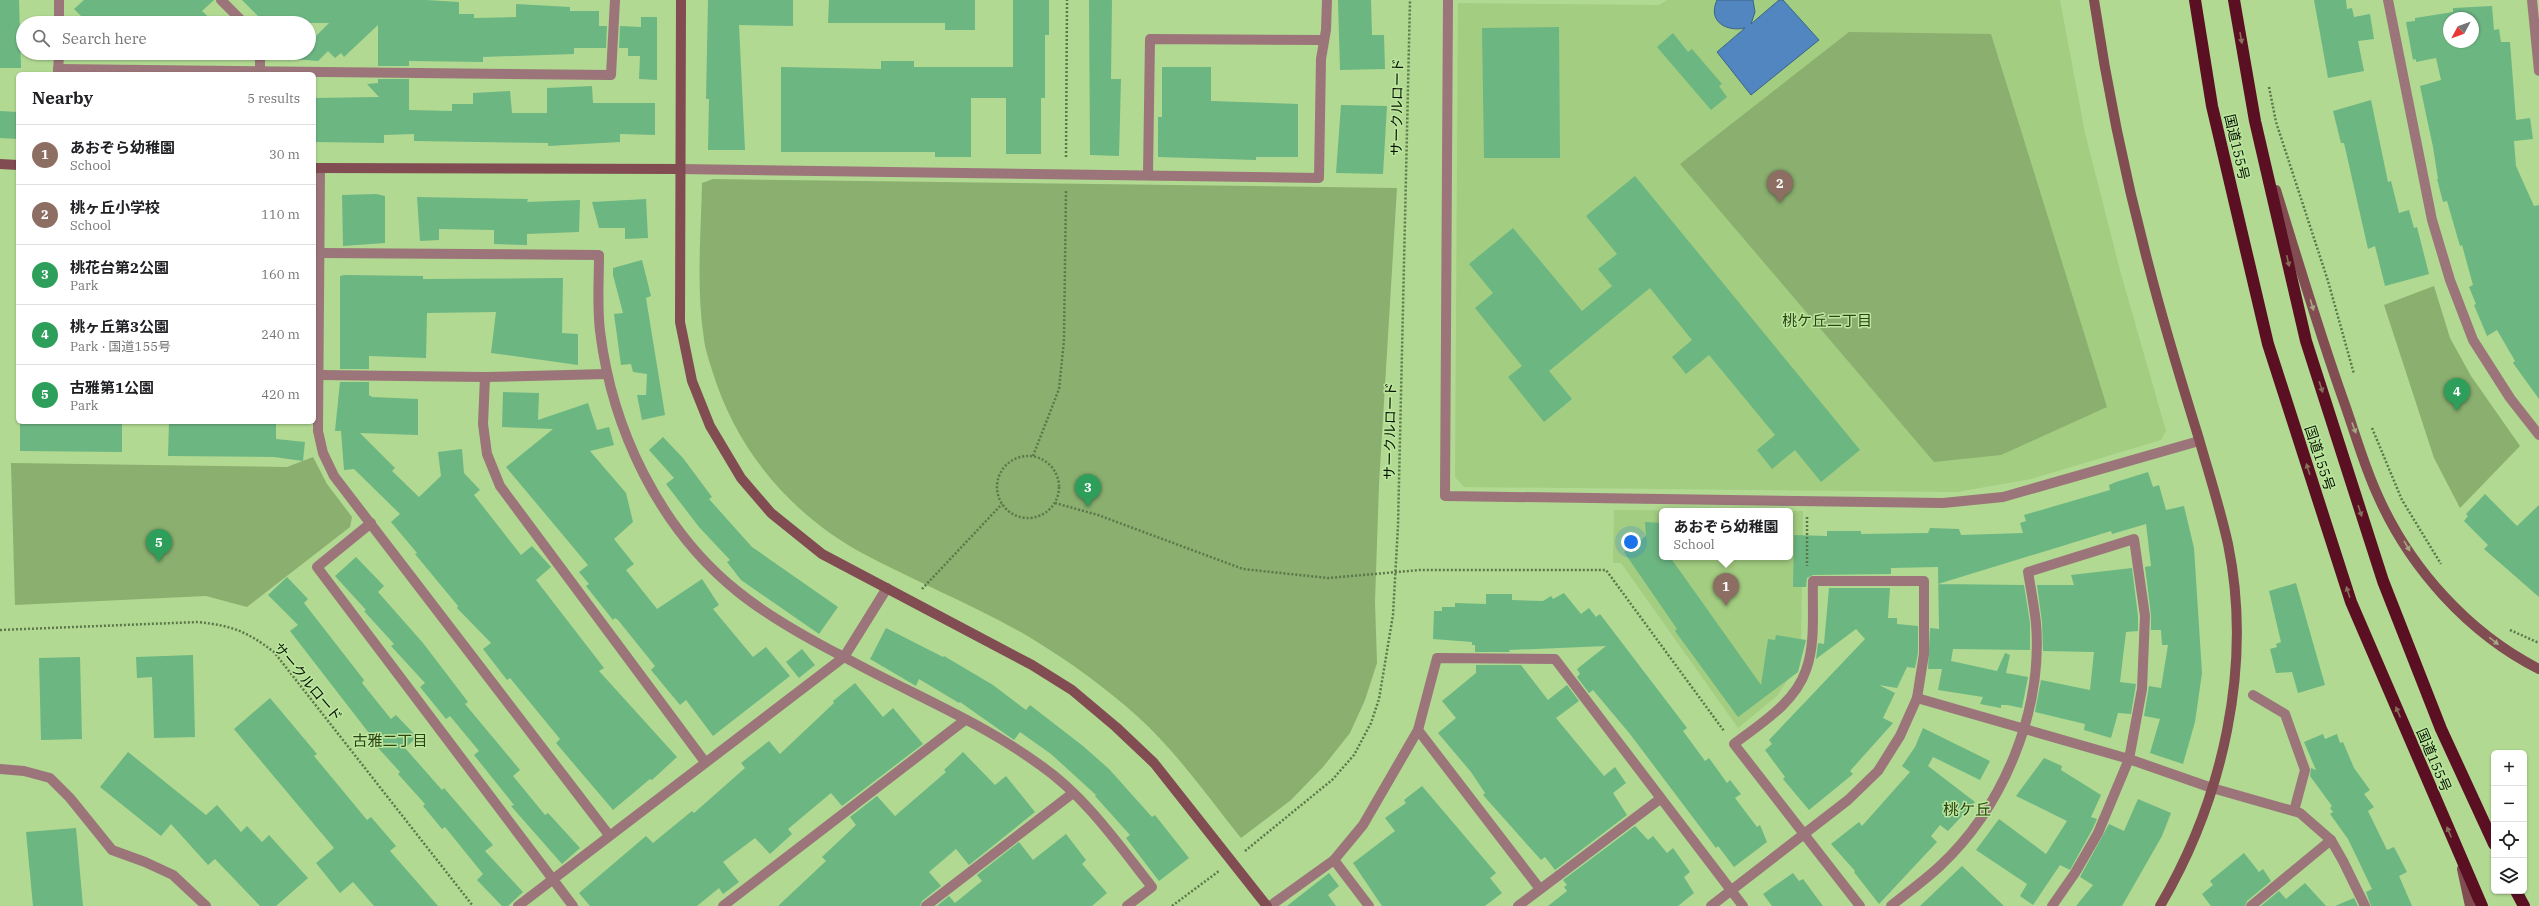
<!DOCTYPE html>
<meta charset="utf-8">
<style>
body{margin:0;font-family:"IBM Plex Serif","Noto Sans JP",serif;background:#f2f2f2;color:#202124}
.controls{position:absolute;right:12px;bottom:12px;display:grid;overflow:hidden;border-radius:6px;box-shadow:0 1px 3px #0004}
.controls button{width:36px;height:36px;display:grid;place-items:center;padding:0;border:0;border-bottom:1px solid #e0e0e0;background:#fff;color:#202124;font:20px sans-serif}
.compass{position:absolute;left:2443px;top:12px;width:36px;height:36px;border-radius:50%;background:#fff;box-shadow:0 1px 3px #0004;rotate:229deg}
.you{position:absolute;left:1631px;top:542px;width:14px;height:14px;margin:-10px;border:3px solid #fff;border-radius:50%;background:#1a73e8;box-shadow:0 0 0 6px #1a73e833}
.badge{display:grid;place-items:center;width:26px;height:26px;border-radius:50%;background:#0f766e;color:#fff;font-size:13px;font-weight:700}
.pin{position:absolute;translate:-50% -33px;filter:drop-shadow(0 1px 2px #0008)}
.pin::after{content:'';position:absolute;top:21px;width:14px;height:12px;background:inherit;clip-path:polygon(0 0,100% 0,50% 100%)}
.popup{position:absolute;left:1659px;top:508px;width:134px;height:52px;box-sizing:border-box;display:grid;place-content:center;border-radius:6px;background:#fff;filter:drop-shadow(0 1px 3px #0005);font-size:13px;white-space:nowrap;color:#757577}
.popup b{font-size:15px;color:#202124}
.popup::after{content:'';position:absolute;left:50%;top:100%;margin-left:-8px;border:8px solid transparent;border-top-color:#fff}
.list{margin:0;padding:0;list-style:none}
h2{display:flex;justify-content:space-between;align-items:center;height:52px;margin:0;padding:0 16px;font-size:17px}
h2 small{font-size:13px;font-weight:400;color:#757577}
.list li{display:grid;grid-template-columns:26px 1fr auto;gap:12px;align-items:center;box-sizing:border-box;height:60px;padding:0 16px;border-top:1px solid #e0e0e0}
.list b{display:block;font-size:15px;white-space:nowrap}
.list p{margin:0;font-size:13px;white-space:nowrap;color:#757577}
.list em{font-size:13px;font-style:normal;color:#757577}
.icon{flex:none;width:22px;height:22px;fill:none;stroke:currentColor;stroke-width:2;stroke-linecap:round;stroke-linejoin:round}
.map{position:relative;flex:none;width:2539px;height:906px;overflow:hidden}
.search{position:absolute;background:#fff;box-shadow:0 1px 3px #0004;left:16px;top:16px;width:300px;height:44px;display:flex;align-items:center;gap:10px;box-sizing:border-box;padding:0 14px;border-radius:22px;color:#757577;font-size:15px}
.panel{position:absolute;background:#fff;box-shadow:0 1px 3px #0004;left:16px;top:72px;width:300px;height:352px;border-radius:6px}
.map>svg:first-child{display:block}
.built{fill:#a3cd81}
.green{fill:#8aaf6f}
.water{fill:#5286c0;stroke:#3b6486}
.building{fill:#6cb682;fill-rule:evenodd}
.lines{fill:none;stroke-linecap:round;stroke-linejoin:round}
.path{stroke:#5c774a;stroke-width:2.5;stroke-dasharray:2 2;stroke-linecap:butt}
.street{stroke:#9b7579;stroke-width:10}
.secondary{stroke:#814c52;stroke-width:10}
.highway{stroke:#5a1022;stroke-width:12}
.oneway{fill:#87705a}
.oneway2{fill:#a5a880}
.labels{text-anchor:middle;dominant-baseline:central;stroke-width:3;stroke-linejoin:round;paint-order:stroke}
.street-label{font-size:14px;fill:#061300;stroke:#bde69f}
.neighbourhood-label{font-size:15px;fill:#2a4411;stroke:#bde69f}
.quarter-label{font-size:16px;fill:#2a4411;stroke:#bde69f}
</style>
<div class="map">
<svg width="2539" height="906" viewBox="0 0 2539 906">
<rect width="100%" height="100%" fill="#b1d992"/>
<g class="built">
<polygon points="1667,0 2060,0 2085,133 2121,274 2166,431 2161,440 2031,479 1957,492 1464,487 1455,477 1458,3 1659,5"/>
<polygon points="1614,510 1745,511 1662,511 1662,557 1790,557 1790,511 1803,511 1801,644 1793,672 1777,696 1738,728 1621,563 1613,563"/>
</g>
<g class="green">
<polygon points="1849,32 1991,34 2107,407 2001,455 1934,462 1680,164"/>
<path d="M713,179L1397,188L1379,484L1375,602L1377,663L1365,700L1350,733L1323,767L1291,800L1241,838C1208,797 1177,752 1137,716C1106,688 1070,662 1034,640C979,607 918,583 862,553C789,513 736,449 712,370C709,360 705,349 704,339C696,288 701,235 702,183Z"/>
<polygon points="2434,286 2450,338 2471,376 2520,446 2460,508 2434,458 2384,305"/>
<polygon points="313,457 327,484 352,517 350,527 247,607 206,596 15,605 11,463 287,467"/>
</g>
<path class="water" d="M1717,0H1753L1755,12L1751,24L1779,0H1783L1819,40L1751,95L1717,52L1745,28C1727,32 1707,22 1717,0Z"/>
<g class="building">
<polygon points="0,0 19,0 21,68 0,68"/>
<polygon points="84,0 214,0 202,11 215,23 83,23 79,19 82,17 74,9"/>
<polygon points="242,0 426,0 459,2 459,14 474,14 474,18 516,17 516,4 570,7 570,11 599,11 599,26 607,26 606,48 574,48 574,54 483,57 483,62 409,61 409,66 378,66 378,25 344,57 341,53 335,58 328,51 318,61 293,59 299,53 309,53 309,43 329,23 265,23"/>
<polygon points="708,0 793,0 793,26 739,25 745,150 708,150 709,99 706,99"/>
<polygon points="829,0 975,0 975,30 945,30 945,23 828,23"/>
<polygon points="1013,0 1049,0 1049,35 1045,35 1045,98 1041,98 1041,154 1006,154 1006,98 971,98 971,157 935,157 935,152 781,152 781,67 881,69 881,61 914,61 914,67 1013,67"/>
<polygon points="1089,0 1112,0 1111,79 1121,79 1119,156 1090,155"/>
<polygon points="1338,0 1371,0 1372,35 1384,35 1385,69 1340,70"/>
<polygon points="2314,0 2346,0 2347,9 2352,8 2354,17 2370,14 2374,39 2358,41 2364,71 2328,78"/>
<path d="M2492,6L2494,30L2499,29L2501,42H2510L2516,120L2530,118L2533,139L2514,141L2516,166L2534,206L2539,205V399L2513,363L2515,361L2497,330L2487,336L2474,305L2476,304L2469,287L2473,285L2462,245L2460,246L2447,201L2443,202L2437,179H2438L2433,147L2420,86L2441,80L2436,58L2416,62V59L2413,60L2406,22L2415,21V18L2453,12V8ZM2449,18H2473V42H2449Z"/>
<polygon points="641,17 657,17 657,80 639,79 640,56 628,56 628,48 619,48 620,26 641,27"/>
<polygon points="1559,27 1560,158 1484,158 1482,28"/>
<polygon points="1673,33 1688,52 1692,49 1722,84 1719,86 1727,97 1711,110 1657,47"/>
<polygon points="205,53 216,53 210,59"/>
<polygon points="1162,67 1211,67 1211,101 1298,104 1298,157 1256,157 1256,160 1158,157 1158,117 1162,117"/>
<polygon points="378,79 409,79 409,110 452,111 452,104 473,104 473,93 510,91 512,113 547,113 547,88 592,86 593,103 655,103 655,135 620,134 620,142 548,146 548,143 414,141 414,134 384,135 384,143 314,142 314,98 379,97 367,84 378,83"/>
<polygon points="2371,100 2388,182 2391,181 2399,213 2409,210 2414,228 2417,227 2429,274 2385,286 2375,246 2368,249 2344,143 2341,143 2333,111"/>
<polygon points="1341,105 1387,106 1383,174 1336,173"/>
<polygon points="0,111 18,112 18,139 0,138"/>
<polygon points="1635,176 1860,450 1821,482 1795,450 1772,469 1757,450 1775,435 1709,355 1686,374 1672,357 1692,340 1650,288 1549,371 1572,399 1544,422 1508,377 1522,366 1475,308 1493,293 1469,264 1513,228 1582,311 1612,286 1598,269 1617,254 1586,216"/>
<polygon points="376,194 385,196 385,243 343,246 342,195"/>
<polygon points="417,197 528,199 527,202 580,200 579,232 527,234 527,245 494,244 494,230 439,229 439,240 420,241"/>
<polygon points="646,199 648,238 625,239 625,228 599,228 592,202"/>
<polygon points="642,260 651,296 646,298 665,415 642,420 637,395 646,395 647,374 633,372 631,364 621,365 614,314 623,313 613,275 613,268"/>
<polygon points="344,275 423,276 423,279 563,278 562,333 578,334 578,365 491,353 496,312 427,313 426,358 369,356 369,369 340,369 340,276"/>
<polygon points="340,382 369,382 369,395 372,397 418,399 418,435 360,433 395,468 392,471 419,497 441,476 438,452 462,449 464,473 480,490 474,495 521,555 532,546 551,567 536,580 604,668 599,671 677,757 652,780 650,779 613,810 556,743 560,739 510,678 507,680 483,649 491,643 457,608 458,606 415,554 417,553 391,522 400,514 354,469 344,470 341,431 335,431"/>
<polygon points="503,392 539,393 538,420 588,403 597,430 609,427 614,445 590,451 626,493 633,522 614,539 634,564 626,570 657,609 702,579 719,605 713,609 753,657 766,647 790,676 713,736 686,700 680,705 651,670 655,666 618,620 615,618 613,620 586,586 589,584 579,572 588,565 506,467 553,429 502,427"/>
<polygon points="20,422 122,422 122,452 20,451"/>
<polygon points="169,422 276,422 276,439 305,442 303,461 274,457 168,456"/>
<polygon points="663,437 683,458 712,497 709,499 752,547 838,607 819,634 741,580 727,562 730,560 699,527 666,484 674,478 649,450"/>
<polygon points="2148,472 2153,487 2159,485 2166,510 2184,506 2194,548 2202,673 2195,722 2183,764 2150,753 2160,719 2144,716 2149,686 2161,688 2168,645 2162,645 2161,630 2151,630 2151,615 2145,567 2151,566 2146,524 2112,534 2111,531 1938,584 2024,585 2030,623 2030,650 1953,649 1951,661 1997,671 2005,653 2010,655 2006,673 2028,677 2022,708 2007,705 2001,705 2001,708 1980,704 1983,697 1938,690 1942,669 1928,669 1930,628 1939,629 1938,567 1891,568 1891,574 1813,575 1807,578 1806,587 1793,587 1794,535 1827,536 1827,531 1861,531 1861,534 1928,533 1930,528 1959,529 1961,535 2023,533 2020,523 2026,521 2024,515 2110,490 2109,485 2116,482"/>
<polygon points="2485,494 2517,526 2539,505 2539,597 2484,549 2488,545 2464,521 2468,516 2466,514"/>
<polygon points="1645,522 1662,523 1662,557 1670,557 1761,685 1768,639 1775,640 1776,635 1806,640 1798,672 1738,717 1675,631 1677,629 1624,552 1646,536"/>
<polygon points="356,557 384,586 378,592 423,643 468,702 465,704 520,770 513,776 545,815 548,813 580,848 562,864 511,806 514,805 474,755 479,751 450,716 446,719 420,687 425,683 391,646 394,644 364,611 366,610 335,576"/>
<polygon points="2132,568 2138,616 2138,631 2126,632 2120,682 2136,684 2131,714 2118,713 2111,738 2084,730 2085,724 2035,712 2041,680 2090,690 2094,652 2043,651 2042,622 2037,585 2074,585 2071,575"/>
<polygon points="287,577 308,599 304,603 364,680 362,683 391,719 396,715 417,737 405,748 442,790 444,788 493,845 485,851 523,892 508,906 502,906 477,880 483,874 445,827 442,829 423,806 425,804 398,774 400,772 370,739 372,737 290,631 298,625 268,595"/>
<polygon points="2296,583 2325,685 2298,693 2292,672 2276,673 2270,649 2277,647 2276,644 2281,642 2269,591"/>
<polygon points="1829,588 1890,588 1888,618 1897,618 1897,624 1918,626 1918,653 1915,668 1907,667 1897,688 1879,685 1895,693 1883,718 1893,723 1850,771 1853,774 1809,810 1783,779 1785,777 1765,750 1772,744 1769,740 1865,639 1856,629 1816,659 1818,643 1824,644"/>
<polygon points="1564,593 1581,614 1589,608 1596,617 1600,614 1687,728 1683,731 1705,761 1709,758 1727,783 1730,780 1741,794 1735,798 1757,827 1760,825 1767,842 1734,867 1718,846 1716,848 1630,734 1593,690 1589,693 1577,677 1580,674 1577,669 1606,646 1509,650 1510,652 1475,652 1475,645 1472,645 1472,642 1433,639 1434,611 1442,611 1442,607 1455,607 1455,603 1486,604 1486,594 1512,594 1512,600 1543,601 1551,596 1553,599"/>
<polygon points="886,628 943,657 944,656 993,685 1026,710 1030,705 1083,746 1109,769 1152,817 1155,815 1189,858 1159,881 1126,838 1130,835 1095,796 1096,795 1051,754 1020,732 1014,740 960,702 959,703 919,679 916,686 870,659"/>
<polygon points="802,649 815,665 799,678 786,662"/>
<polygon points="193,655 195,737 154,738 152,677 137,678 136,657"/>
<polygon points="80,657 82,739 41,740 39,658"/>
<polygon points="1476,665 1521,665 1548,700 1567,685 1579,701 1556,718 1604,776 1615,767 1626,783 1613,793 1627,815 1555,870 1545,857 1541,860 1483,795 1485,793 1471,772 1438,733 1456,718 1442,701 1476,673"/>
<polygon points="855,683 883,717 893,708 923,744 842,806 831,793 788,829 792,834 770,854 755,838 723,862 739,882 723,894 719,888 697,906 590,906 579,893 646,836 653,843 692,811 694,813 745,768 741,763 769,741 780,754 834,703 833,701"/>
<polygon points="270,698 317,754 314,756 367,820 371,817 396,846 390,851 438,906 374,906 353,882 340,893 316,863 334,848 234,729"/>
<polygon points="1923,728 1990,761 1980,780 1933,757 1928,766 1975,802 1948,831 1940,825 1931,836 1937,842 1879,904 1854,872 1855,871 1831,844 1859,822 1862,826 1910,772 1902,766 1915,747"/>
<polygon points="2323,734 2325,739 2337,734 2340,743 2343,742 2354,768 2370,790 2364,794 2374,807 2368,811 2387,850 2394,847 2407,872 2399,876 2412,906 2371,906 2366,892 2372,889 2348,839 2330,814 2333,812 2330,808 2332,806 2310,776 2311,768 2316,770 2304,742"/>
<polygon points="128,752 206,815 217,805 241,832 247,826 262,842 269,835 308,878 276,906 260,906 215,859 208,865 171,824 161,836 100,787"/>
<polygon points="963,752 995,785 1006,776 1035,812 969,865 956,849 929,872 941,886 922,901 920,906 778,906 826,861 822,857 856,825 850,817 877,796 895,816 946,772 944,770"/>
<polygon points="2044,758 2062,766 2061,770 2101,795 2091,817 2097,819 2092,830 2070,870 2060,865 2033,905 2020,896 2027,884 1976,850 1999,819 2046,854 2067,821 2016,796"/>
<polygon points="1422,786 1496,873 1490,878 1502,893 1485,906 1382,906 1353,863 1395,831 1385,818 1406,803 1404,800"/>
<polygon points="2138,799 2171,813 2162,836 2122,906 2076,906 2093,885 2080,877 2109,824 2124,831"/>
<polygon points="1635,826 1648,840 1653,836 1667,853 1673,848 1690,872 1684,877 1694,893 1678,906 1548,906 1567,891 1564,887 1567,885 1563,880"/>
<polygon points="76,828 83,906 33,906 26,832"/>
<polygon points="1066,834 1086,860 1082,864 1107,893 1092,906 937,906 949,896 955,903 982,881 977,875 1019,842 1033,860"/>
<polygon points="2244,853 2259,872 2263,869 2271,881 2247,901 2245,906 2211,906 2202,894 2213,885 2210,881"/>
<polygon points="1962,866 2004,906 1920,906"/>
<polygon points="1329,873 1339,886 1328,895 1336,906 1287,906"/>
<polygon points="1793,873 1799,881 1803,879 1823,906 1772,906 1763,894"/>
<polygon points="2305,883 2326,906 2261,906 2279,891 2286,899"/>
<polygon points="2354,898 2358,906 2335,906"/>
</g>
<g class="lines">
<g class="path">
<polyline points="2269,87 2276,122 2328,281 2354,374"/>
<polyline points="1066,157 1067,0"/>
<polyline points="2372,428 2402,500 2441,564"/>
<polyline points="1033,456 1059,389 1064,340 1066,190"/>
<circle cx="1028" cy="487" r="31"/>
<polyline points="1055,503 1098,515 1243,569 1328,578 1420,570 1606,570 1724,731"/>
<polyline points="1807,517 1807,566"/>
<polyline points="922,589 1002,504"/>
<path d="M0,630L198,622C233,626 246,631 274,652L473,906"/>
<polyline points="2510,630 2539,643"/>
<polyline points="1245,851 1332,780 1354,755 1371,723 1379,699 1393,615 1398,526 1410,0"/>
<polyline points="1172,906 1219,871"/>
</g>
<g class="street">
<polyline points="221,0 244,23"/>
<polyline points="1448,0 1445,496 1943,503 2003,497 2199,441"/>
<polyline points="2388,0 2432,220 2450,280 2473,340 2510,398 2539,435"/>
<polyline points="2532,0 2539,71"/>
<polyline points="59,23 59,0"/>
<polyline points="260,53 260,72"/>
<polyline points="58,69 611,75 615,0"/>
<polyline points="58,74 59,53"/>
<polyline points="320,168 318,431 323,453 334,476 609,835"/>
<polyline points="680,169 1319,178 1321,59 1326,30 1327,0"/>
<polyline points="1148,174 1150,39 1324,40"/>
<path d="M320,253L599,255C599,280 597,306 600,331C612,429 659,528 737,591C769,617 807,638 844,657C909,693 980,721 1040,765C1086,797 1118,844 1152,887L1127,906"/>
<polyline points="320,375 485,377 607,374"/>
<polyline points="485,377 483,424 487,454 500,486 705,762"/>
<polyline points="371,523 317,567 573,906"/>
<polyline points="2253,695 2285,714 2305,770 2294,811"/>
<polyline points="1917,698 2129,759 2212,788 2300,813 2331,840 2343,861 2365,906"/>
<polyline points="1418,730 1540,889"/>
<polyline points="0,769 24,771 50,778 70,798 112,850 145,862 173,875 206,906"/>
<polyline points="1334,860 1369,906"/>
<polyline points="518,906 844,657 887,588"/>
<polyline points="723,906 965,720"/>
<polyline points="926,906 1073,793"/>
<polyline points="1270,906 1334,860 1363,825 1418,730 1437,658 1555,659 1743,906"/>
<polyline points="1518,906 1660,799"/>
<path d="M1711,906L1848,800L1878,771L1900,736L1917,698L1924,654V581H1813C1812,610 1816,643 1806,670C1795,703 1760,724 1734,744L1860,906"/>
<path d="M1891,906C1907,893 1925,880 1940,866C2004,806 2043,711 2036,623C2034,606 2031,589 2028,572L2134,539L2145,616L2142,689L2129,759L2098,833L2075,873L2052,906"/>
<polyline points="2251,906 2331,840"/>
</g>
<g class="secondary">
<polyline points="681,0 680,322 692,381 710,426 741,478 771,513 822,554 1032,665 1072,690 1116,727 1154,763 1267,906"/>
<path d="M2094,0C2107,88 2125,176 2148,263C2163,322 2181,381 2199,439C2209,474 2220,508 2228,544C2253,666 2223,799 2160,906"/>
<polyline points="0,164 18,165"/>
<polyline points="314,168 680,169"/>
<path d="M2276,190C2298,261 2319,332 2344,402C2355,433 2364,466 2378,496C2410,568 2468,633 2539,669"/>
<polyline points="2462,869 2470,906"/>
</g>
<g class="highway">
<polyline points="2195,0 2212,106 2268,344 2351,602 2482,906"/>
<polyline points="2234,0 2255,121 2306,341 2383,581 2441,729 2494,844"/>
<polyline points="2516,891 2524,906"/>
</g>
</g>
<defs><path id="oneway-solid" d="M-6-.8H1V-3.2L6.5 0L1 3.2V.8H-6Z"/></defs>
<g class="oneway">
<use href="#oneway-solid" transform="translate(2241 38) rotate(80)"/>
<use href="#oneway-solid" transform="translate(2288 261) rotate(77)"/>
<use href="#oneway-solid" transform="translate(2321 387) rotate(72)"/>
<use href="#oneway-solid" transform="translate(2308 469) rotate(-108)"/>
<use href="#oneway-solid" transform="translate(2360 511) rotate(72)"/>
<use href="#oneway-solid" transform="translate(2348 592) rotate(-108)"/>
<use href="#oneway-solid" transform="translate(2398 712) rotate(-113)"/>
<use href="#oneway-solid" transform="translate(2449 832) rotate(-113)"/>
</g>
<g class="oneway2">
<use href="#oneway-solid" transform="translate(2312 305) rotate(73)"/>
<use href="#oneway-solid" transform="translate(2354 428) rotate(70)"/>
<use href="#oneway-solid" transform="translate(2407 546) rotate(60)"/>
<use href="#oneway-solid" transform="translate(2494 641) rotate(38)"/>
</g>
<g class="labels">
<g class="street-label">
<text transform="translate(1397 107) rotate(-89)">サークルロード</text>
<text transform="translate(2237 147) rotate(77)">国道155号</text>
<text transform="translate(1390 431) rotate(-89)">サークルロード</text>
<text transform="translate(2320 458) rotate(72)">国道155号</text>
<text transform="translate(308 682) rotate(50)">サークルロード</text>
<text transform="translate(2434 760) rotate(67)">国道155号</text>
</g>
<g class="neighbourhood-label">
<text x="1827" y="320">桃ケ丘二丁目</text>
<text x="390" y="740">古雅二丁目</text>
</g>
<g class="quarter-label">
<text x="1967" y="809">桃ケ丘</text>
</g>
</g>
</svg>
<div class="controls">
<button>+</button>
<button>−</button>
<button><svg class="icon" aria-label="locate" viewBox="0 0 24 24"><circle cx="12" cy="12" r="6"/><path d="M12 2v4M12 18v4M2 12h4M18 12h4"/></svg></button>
<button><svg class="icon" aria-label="layers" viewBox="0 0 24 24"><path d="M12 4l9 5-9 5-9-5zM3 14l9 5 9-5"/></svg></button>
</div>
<svg class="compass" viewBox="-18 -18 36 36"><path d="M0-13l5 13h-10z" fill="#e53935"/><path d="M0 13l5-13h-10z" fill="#757577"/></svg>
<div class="you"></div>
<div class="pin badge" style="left:1726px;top:606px;background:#8d6e63">1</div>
<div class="popup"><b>あおぞら幼稚園</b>School</div>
<div class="pin badge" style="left:1780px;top:203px;background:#8d6e63">2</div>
<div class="pin badge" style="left:1088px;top:507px;background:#2e9e5b">3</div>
<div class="pin badge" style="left:2457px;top:411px;background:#2e9e5b">4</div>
<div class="pin badge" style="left:159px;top:562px;background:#2e9e5b">5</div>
<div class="search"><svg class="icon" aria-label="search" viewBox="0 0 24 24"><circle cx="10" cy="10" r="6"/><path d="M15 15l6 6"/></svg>Search here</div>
<section class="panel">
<h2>Nearby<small>5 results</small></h2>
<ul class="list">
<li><span class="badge" style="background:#8d6e63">1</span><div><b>あおぞら幼稚園</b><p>School</p></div><em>30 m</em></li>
<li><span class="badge" style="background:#8d6e63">2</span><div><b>桃ヶ丘小学校</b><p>School</p></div><em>110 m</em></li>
<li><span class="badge" style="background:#2e9e5b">3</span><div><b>桃花台第2公園</b><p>Park</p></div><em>160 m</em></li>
<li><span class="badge" style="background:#2e9e5b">4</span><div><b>桃ヶ丘第3公園</b><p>Park · 国道155号</p></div><em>240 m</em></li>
<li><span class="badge" style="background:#2e9e5b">5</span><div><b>古雅第1公園</b><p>Park</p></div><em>420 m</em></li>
</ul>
</section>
</div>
